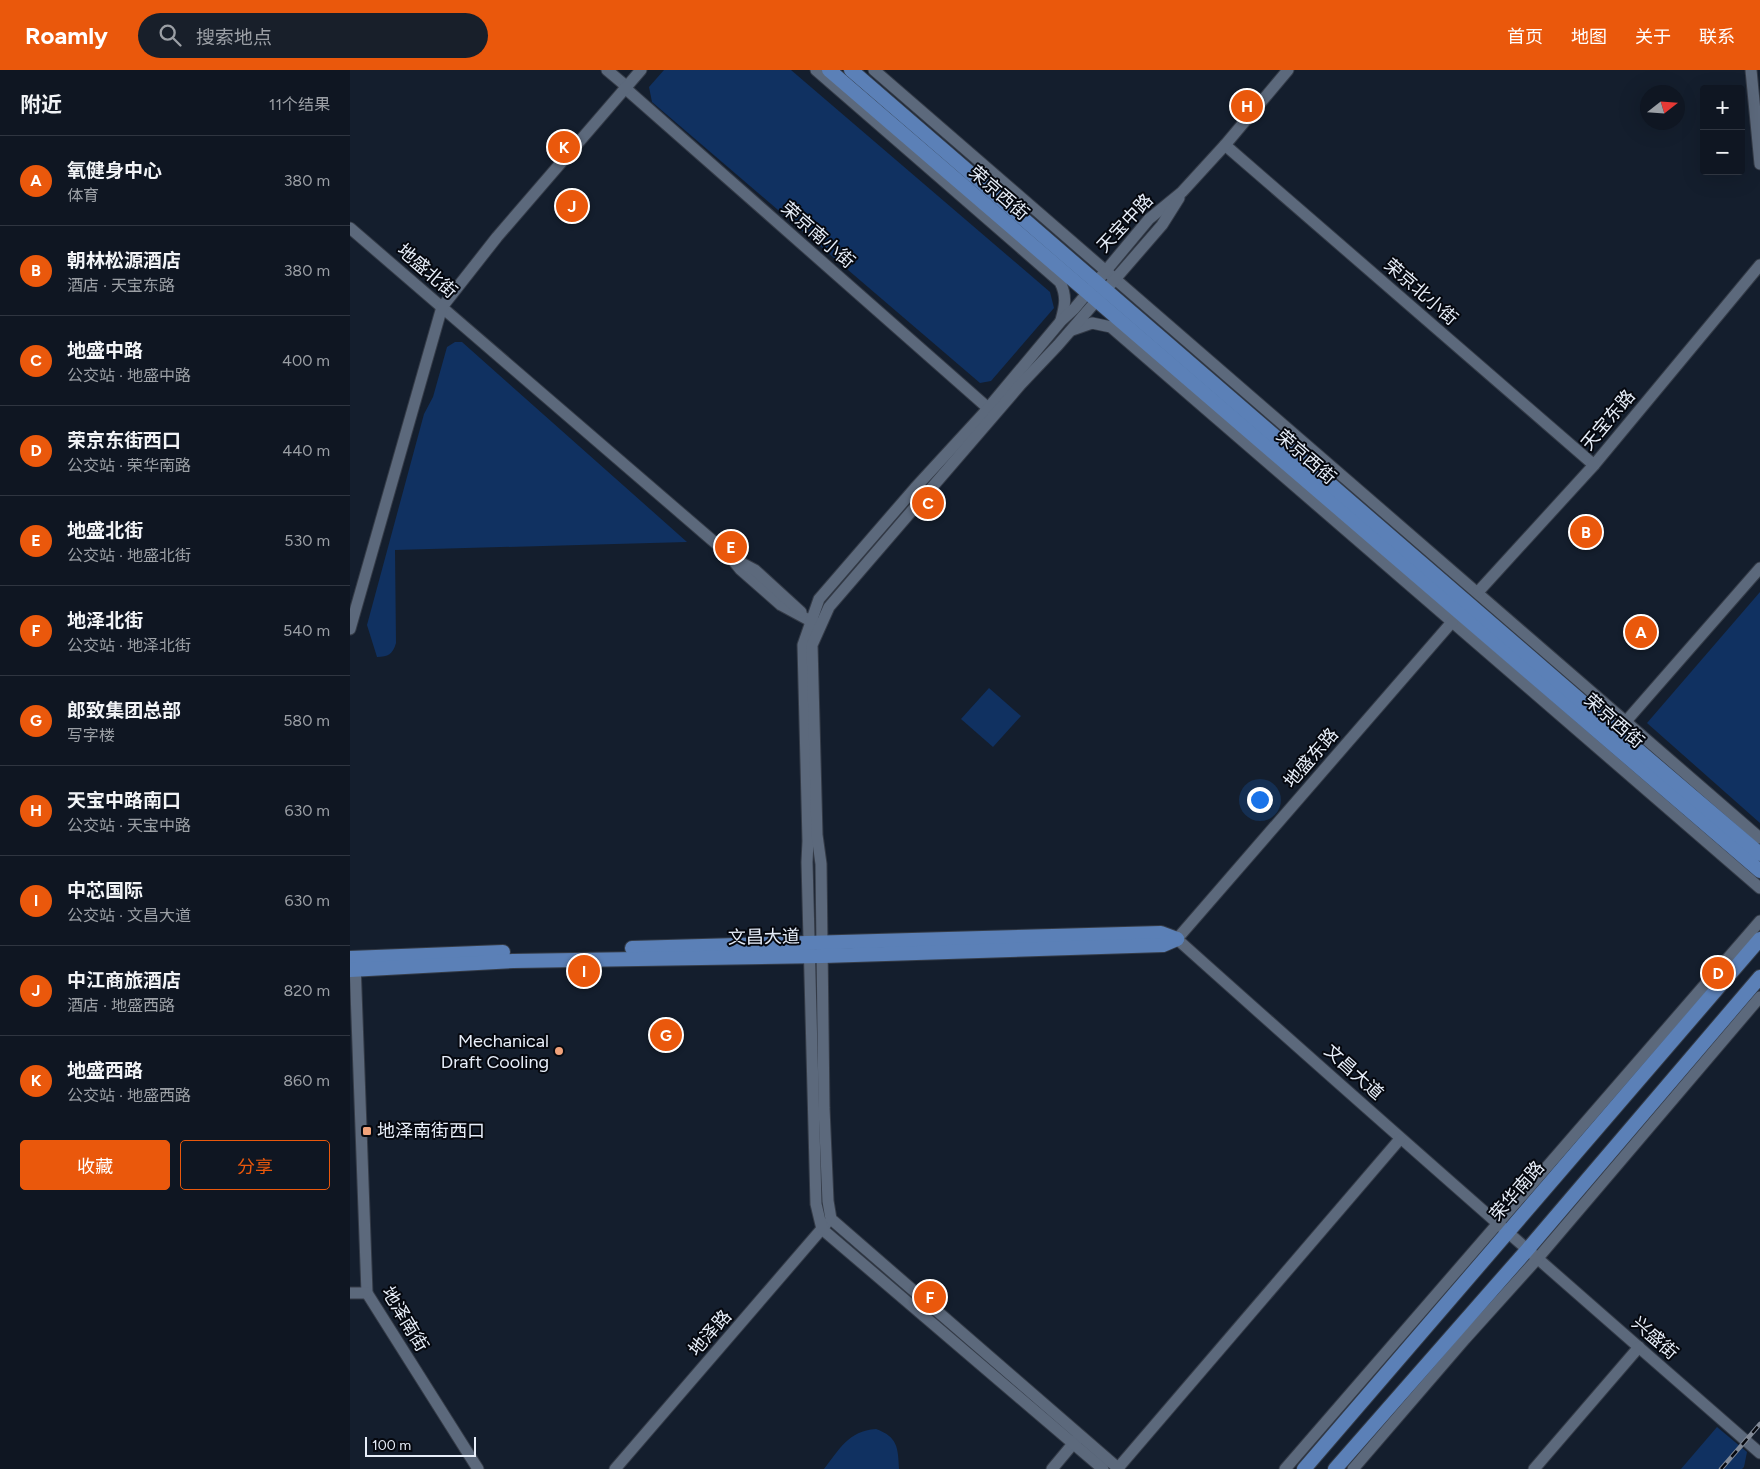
<!DOCTYPE html>
<html lang="zh">
<meta charset="utf-8">
<style>
body{margin:0;font-family:Figtree,"Noto Sans SC",sans-serif;background:#181f2a;color:#f1f3f6}
.controls{position:absolute;right:15px;top:15px;display:grid;overflow:hidden;border-radius:5px;box-shadow:0 5px 20px #0002}
.controls button{width:45px;height:45px;display:grid;place-items:center;padding:0;border:0;border-bottom:1px solid #2f3540;background:#0f1622;color:#f1f3f6;font:25px sans-serif}
.compass{position:absolute;left:1290px;top:15px;width:45px;height:45px;border-radius:50%;background:#0f1622;box-shadow:0 5px 20px #0002;rotate:73deg}
.scale{position:absolute;left:15px;bottom:12px;width:111px;box-sizing:border-box;padding-left:5px;border:2px solid #e7eef9;border-top:0;font-size:14px;line-height:18px;white-space:nowrap;color:#e7eef9;-webkit-text-stroke:4px #05080f;paint-order:stroke}
.you{position:absolute;left:909px;top:729px;width:18px;height:18px;margin:-12px;border:4px solid #fff;border-radius:50%;background:#1a73e8;box-shadow:0 0 0 8px #1a73e833}
.badge{display:grid;place-items:center;width:32px;height:32px;border-radius:50%;background:#ea580c;color:#fff;font-size:16px;font-weight:700}
.pin{position:absolute;translate:-50% -50%;border:2px solid #fff;box-shadow:0 1px 5px #0006}
.list{margin:0;padding:0;list-style:none}
h2{display:flex;justify-content:space-between;align-items:center;height:65px;margin:0;padding:0 20px;font-size:21px}
h2 small{font-size:16px;font-weight:400;color:#9b9fa5}
.list li{display:grid;grid-template-columns:32px 1fr auto;gap:15px;align-items:center;box-sizing:border-box;height:90px;padding:0 20px;border-top:1px solid #2f3540}
.list b{display:block;font-size:19px;white-space:nowrap}
.list p{margin:0;font-size:16px;white-space:nowrap;color:#9b9fa5}
.list em{font-size:16px;font-style:normal;color:#9b9fa5}
.actions{display:flex;gap:10px;padding:15px 20px}
.actions a{flex:1;padding:11px 0;border:1px solid #ea580c;border-radius:5px;text-align:center;font-size:18px;color:#ea580c}
.actions .main{background:#ea580c;color:#fff}
.icon{flex:none;width:28px;height:28px;fill:none;stroke:currentColor;stroke-width:2;stroke-linecap:round;stroke-linejoin:round}
.map{position:relative;flex:none;width:1410px;height:1399px;overflow:hidden}
header{display:flex;align-items:center;gap:30px;box-sizing:border-box;height:70px;padding:0 25px;background:#ea580c;color:#fff}
header strong{font-size:24px}
nav{display:flex;gap:28px;margin-inline-start:auto;font-size:18px}
.search{width:350px;height:45px;background:#181f2a;display:flex;align-items:center;gap:12px;box-sizing:border-box;padding:0 18px;border-radius:28px;color:#9b9fa5;font-size:19px}
main{display:flex}
aside{flex:1;background:#0f1622}
.map>svg:first-child{display:block}
.green{fill:#103161}
.lines{fill:none;stroke-linecap:round;stroke-linejoin:round}
.minor-casing{stroke:#343b47;stroke-width:13}
.major-casing{stroke:#343b47;stroke-width:16}
.minor{stroke:#5c697c;stroke-width:11}
.major{stroke:#5b80b7;stroke-width:14}
.rail-casing{stroke:#818996;stroke-width:4.5}
.rail{stroke:#05080f;stroke-width:2.5;stroke-dasharray:8;stroke-linecap:butt}
.poi-dot{fill:#f0a27a;stroke:#05080f;stroke-width:2}
.labels{text-anchor:middle;dominant-baseline:central;stroke-width:4;stroke-linejoin:round;paint-order:stroke}
.street-label{font-size:18px;fill:#e7eef9;stroke:#05080f}
.poi-label{font-size:18px;fill:#e7eef9;stroke:#05080f;text-anchor:end}
</style>
<header>
<strong>Roamly</strong>
<div class="search"><svg class="icon" aria-label="search" viewBox="0 0 24 24"><circle cx="10" cy="10" r="6"/><path d="M15 15l6 6"/></svg>搜索地点</div>
<nav><a>首页</a><a>地图</a><a>关于</a><a>联系</a></nav>
</header>
<main>
<aside>
<h2>附近<small>11个结果</small></h2>
<ul class="list">
<li><span class="badge">A</span><div><b>氧健身中心</b><p>体育</p></div><em>380 m</em></li>
<li><span class="badge">B</span><div><b>朝林松源酒店</b><p>酒店 · 天宝东路</p></div><em>380 m</em></li>
<li><span class="badge">C</span><div><b>地盛中路</b><p>公交站 · 地盛中路</p></div><em>400 m</em></li>
<li><span class="badge">D</span><div><b>荣京东街西口</b><p>公交站 · 荣华南路</p></div><em>440 m</em></li>
<li><span class="badge">E</span><div><b>地盛北街</b><p>公交站 · 地盛北街</p></div><em>530 m</em></li>
<li><span class="badge">F</span><div><b>地泽北街</b><p>公交站 · 地泽北街</p></div><em>540 m</em></li>
<li><span class="badge">G</span><div><b>郎致集团总部</b><p>写字楼</p></div><em>580 m</em></li>
<li><span class="badge">H</span><div><b>天宝中路南口</b><p>公交站 · 天宝中路</p></div><em>630 m</em></li>
<li><span class="badge">I</span><div><b>中芯国际</b><p>公交站 · 文昌大道</p></div><em>630 m</em></li>
<li><span class="badge">J</span><div><b>中江商旅酒店</b><p>酒店 · 地盛西路</p></div><em>820 m</em></li>
<li><span class="badge">K</span><div><b>地盛西路</b><p>公交站 · 地盛西路</p></div><em>860 m</em></li>
</ul>
<div class="actions"><a class="main">收藏</a><a>分享</a></div>
</aside>
<div class="map">
<svg width="1410" height="1399" viewBox="0 0 1410 1399">
<rect width="100%" height="100%" fill="#141e2d"/>
<g class="green">
<polygon points="314,0 441,0 700,222 704,238 641,311 630,313 302,32 299,17"/>
<path d="M105,272H112L337,472L45,480L46,573C43,584 38,587 27,587L17,555L74,344L83,327L97,277Z"/>
<polygon points="1410,522 1410,753 1297,653"/>
<polygon points="639,618 671,646 643,677 611,649"/>
<polygon points="1367,1357 1397,1382 1394,1397 1392,1399 1331,1399"/>
<path d="M526,1359C548,1367 548,1378 549,1399H474C490,1379 498,1361 526,1359Z"/>
</g>
<g class="lines">
<g class="minor-casing">
<g id="minor">
<polyline points="257,0 276,16"/>
<path d="M466,0L710,212C717,226 715,236 711,250"/>
<path d="M524,0C818,257 1115,511 1410,768"/>
<polyline points="1401,0 1410,94"/>
<polyline points="275,18 638,338"/>
<polyline points="875,75 1244,395"/>
<polyline points="0,158 377,483 390,499 431,535 468,555"/>
<polyline points="722,260 742,253 761,257 1410,818"/>
<polyline points="386,490 405,500 451,542"/>
<polyline points="1128,522 1244,395 1410,195"/>
<path d="M1102,552L827,869C1020,1042 1215,1213 1410,1383"/>
<polyline points="0,559 92,237 147,167 291,0"/>
<polyline points="1271,657 1410,498"/>
<polyline points="5,893 17,1223 128,1399"/>
<polyline points="0,1223 17,1223"/>
<polyline points="768,1398 1050,1069"/>
<polyline points="265,1399 476,1154"/>
<polyline points="702,1399 727,1369"/>
<polyline points="753,1399 472,1159 466,1134 457,792 458,771 453,575 469,529 565,418 634,343 711,251 724,239 799,149 832,122 875,75 938,0"/>
<polyline points="769,1399 481,1149 478,1131 474,1038 471,794 467,765 462,575 479,537 671,314 708,275 812,155 829,128"/>
<polyline points="935,1399 1410,851"/>
<polyline points="1003,1399 1115,1269 1188,1188 1410,927"/>
<polyline points="1184,1399 1289,1277"/>
</g>
</g>
<g class="major-casing">
<g id="major">
<polyline points="479,0 1410,801"/>
<polyline points="501,0 1267,662 1410,784"/>
<polyline points="282,878 811,863 827,869"/>
<polyline points="0,888 153,882"/>
<polyline points="0,900 163,891 473,886 813,875 827,869"/>
<polyline points="954,1399 1410,869"/>
<polyline points="985,1399 1178,1179 1410,907"/>
</g>
</g>
<use href="#minor" class="minor"/>
<use href="#major" class="major"/>
<g class="rail-casing">
<polyline id="rail" points="1371,1399 1410,1354"/>
</g>
<use href="#rail" class="rail"/>
</g>
<g class="poi-dot">
<circle cx="209" cy="981" r="5"/>
<rect x="12" y="1056" width="10" height="10" rx="2.5"/>
</g>
<g class="labels">
<g class="street-label">
<text transform="translate(649 123) rotate(41)">荣京西街</text>
<text transform="translate(775 153) rotate(-47)">天宝中路</text>
<text transform="translate(468 165) rotate(41)">荣京南小街</text>
<text transform="translate(77 201) rotate(41)">地盛北街</text>
<text transform="translate(1071 222) rotate(41)">荣京北小街</text>
<text transform="translate(1258 350) rotate(-50)">天宝东路</text>
<text transform="translate(956 387) rotate(41)">荣京西街</text>
<text transform="translate(1264 651) rotate(41)">荣京西街</text>
<text transform="translate(961 688) rotate(-49)">地盛东路</text>
<text transform="translate(414 867) rotate(-1)">文昌大道</text>
<text transform="translate(1004 1002) rotate(42)">文昌大道</text>
<text transform="translate(1167 1121) rotate(-49)">荣华南路</text>
<text transform="translate(55 1249) rotate(59)">地泽南街</text>
<text transform="translate(360 1263) rotate(-49)">地泽路</text>
<text transform="translate(1305 1268) rotate(41)">兴盛街</text>
</g>
<g class="poi-label">
<text x="199" y="971">Mechanical<tspan x="199" dy="21">Draft Cooling</tspan></text>
<text x="27" y="1061" text-anchor="start">地泽南街西口</text>
</g>
</g>
</svg>
<div class="controls">
<button>+</button>
<button>−</button>
</div>
<svg class="compass" viewBox="-18 -18 36 36"><path d="M0-13l5 13h-10z" fill="#e53935"/><path d="M0 13l5-13h-10z" fill="#9b9fa5"/></svg>
<div class="scale">100 m</div>
<div class="you"></div>
<div class="pin badge" style="left:1291px;top:562px">A</div>
<div class="pin badge" style="left:1236px;top:462px">B</div>
<div class="pin badge" style="left:578px;top:433px">C</div>
<div class="pin badge" style="left:1368px;top:903px">D</div>
<div class="pin badge" style="left:381px;top:477px">E</div>
<div class="pin badge" style="left:580px;top:1227px">F</div>
<div class="pin badge" style="left:316px;top:965px">G</div>
<div class="pin badge" style="left:897px;top:36px">H</div>
<div class="pin badge" style="left:234px;top:901px">I</div>
<div class="pin badge" style="left:222px;top:136px">J</div>
<div class="pin badge" style="left:214px;top:77px">K</div>
</div>
</main>
